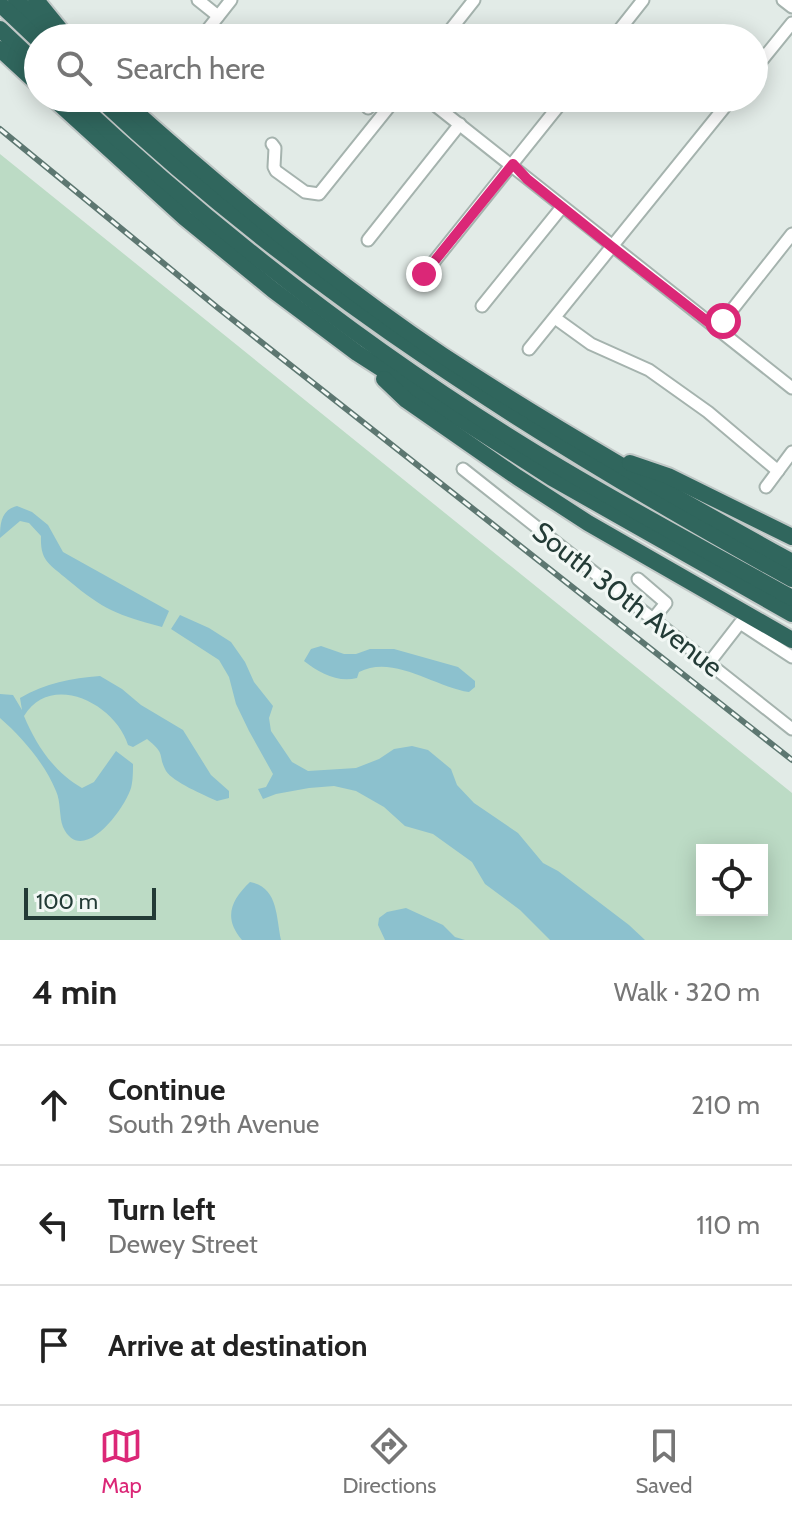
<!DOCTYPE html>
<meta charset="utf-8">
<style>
body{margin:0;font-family:Cabin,sans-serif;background:#f2f2f2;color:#222}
.controls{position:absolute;right:24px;bottom:24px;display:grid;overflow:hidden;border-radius:0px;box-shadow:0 4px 20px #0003}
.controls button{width:72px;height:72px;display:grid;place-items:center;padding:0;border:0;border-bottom:2px solid #e0e0e0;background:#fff;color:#222;font:40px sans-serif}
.scale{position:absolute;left:24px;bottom:20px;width:132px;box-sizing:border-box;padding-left:8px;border:4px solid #233b36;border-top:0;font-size:22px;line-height:28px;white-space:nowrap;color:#233b36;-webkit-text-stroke:6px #f2f8f5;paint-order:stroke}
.stop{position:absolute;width:24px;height:24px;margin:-18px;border:6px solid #db2777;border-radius:50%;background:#fff}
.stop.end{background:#db2777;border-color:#fff;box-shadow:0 2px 8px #0008}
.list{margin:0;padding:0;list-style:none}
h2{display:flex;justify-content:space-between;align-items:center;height:104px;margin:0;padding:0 32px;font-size:34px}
h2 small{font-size:26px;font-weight:400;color:#767676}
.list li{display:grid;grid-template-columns:52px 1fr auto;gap:24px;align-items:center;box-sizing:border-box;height:120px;padding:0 32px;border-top:2px solid #e0e0e0}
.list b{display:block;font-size:30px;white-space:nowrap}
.list p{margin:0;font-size:26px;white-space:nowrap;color:#767676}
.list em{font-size:26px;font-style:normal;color:#767676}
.icon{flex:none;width:44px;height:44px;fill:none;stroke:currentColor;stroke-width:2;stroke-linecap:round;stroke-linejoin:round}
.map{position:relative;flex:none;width:792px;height:940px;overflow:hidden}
.search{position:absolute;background:#fff;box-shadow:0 4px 20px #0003;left:24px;right:24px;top:24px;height:88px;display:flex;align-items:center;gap:20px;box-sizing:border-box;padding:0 28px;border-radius:44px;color:#767676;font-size:30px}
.sheet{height:464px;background:#fff}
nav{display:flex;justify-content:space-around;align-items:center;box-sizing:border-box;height:112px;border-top:2px solid #e0e0e0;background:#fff;font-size:22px;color:#767676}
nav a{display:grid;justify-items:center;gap:4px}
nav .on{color:#db2777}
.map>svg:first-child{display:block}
.green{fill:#bcdbc5;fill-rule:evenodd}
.water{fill:#8cc1ce}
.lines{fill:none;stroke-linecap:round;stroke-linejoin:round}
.minor-casing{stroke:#a5b3ae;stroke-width:15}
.highway-casing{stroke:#c1c8c7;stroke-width:20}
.minor{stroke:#fff;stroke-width:11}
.highway{stroke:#30665d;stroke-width:16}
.rail-casing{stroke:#5d7771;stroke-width:6}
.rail{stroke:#f2f8f5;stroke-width:3;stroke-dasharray:9;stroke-linecap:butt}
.route{stroke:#db2777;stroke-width:10}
.labels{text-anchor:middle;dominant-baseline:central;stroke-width:6;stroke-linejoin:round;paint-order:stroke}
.street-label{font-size:28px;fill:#233b36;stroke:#f2f8f5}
</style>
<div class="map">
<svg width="792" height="940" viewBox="0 0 792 940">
<rect width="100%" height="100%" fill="#e2ebe7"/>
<path class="green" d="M0,154L792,793V940H0ZM702,850H762V910H702Z"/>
<g class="water">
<path d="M17,506L32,512L48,525L63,552L169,611L162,627C117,615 104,610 68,580C50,564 40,562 41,536L29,523L20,521L0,538C0,523 1,510 17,506Z"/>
<polygon points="180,615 209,628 231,642 245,662 254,682 273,706 269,718 271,731 292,762 308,771 356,768 379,759 394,749 412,746 428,750 451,769 457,785 474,803 518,833 543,863 558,871 629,925 645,940 550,940 520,910 485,884 472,862 433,834 405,826 384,807 356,791 334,786 309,788 276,794 263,799 258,789 266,787 273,774 249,731 236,704 229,677 219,660 171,629"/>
<path d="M321,646L344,654H356L370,649H394L458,667L475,681V687L469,692C435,687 393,654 359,672L357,678C338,683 319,673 304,661L311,649Z"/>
<path d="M100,676L122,689L141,705L183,730L211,775L229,791V798L217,801C204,795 173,782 166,771C157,754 167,755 147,739L133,747L128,745C116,704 51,671 24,716C36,745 54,772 82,788L94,782L116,751L133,764C133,771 133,781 131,788C125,808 82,868 63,827C59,817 61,802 56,791C45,764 22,737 0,718V694L13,695L22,710L20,698C46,683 71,678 100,676Z"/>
<path d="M250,882C278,887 276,916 281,940H242C223,918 231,900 250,882Z"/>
<polygon points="406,908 443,925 455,937 465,940 385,940 378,925 379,918 387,912"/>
</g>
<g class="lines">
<g class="minor-casing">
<g id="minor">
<polyline points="198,0 218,16"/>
<polyline points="783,0 792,7"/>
<polyline points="201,38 231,0"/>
<polyline points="444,38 474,0"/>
<polyline points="613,38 643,0"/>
<polyline points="754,70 792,23"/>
<polyline points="426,98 792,388"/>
<polyline points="368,108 376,98"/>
<polyline points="272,144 275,148 274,167 276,171 305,192 319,194 396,98"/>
<polyline points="368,240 460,124"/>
<polyline points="424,274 565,98"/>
<polyline points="482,306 562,207"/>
<polyline points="555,318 591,344 649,370 708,412 778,471"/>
<polyline points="717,329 792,234"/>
<polyline points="529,349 732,98"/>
<polyline points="463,469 792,729"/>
<polyline points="766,487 792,452"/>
<polyline points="638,579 666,603 653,619"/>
<polyline points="709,663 740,623 792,657"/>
</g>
</g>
<g class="highway-casing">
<g id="highway">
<polyline points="16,0 56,38"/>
<polyline points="36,0 67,38"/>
<polyline points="0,4 38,40"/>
<polyline points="0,29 38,65"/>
<polyline points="0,49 38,84"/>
<polyline points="53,98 185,218 273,290 357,353 552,478 792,614"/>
<path d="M73,98C212,228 361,345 523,445C611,500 703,548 792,598"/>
<path d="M99,98C305,292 545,443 792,579"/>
<path d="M120,98C222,190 328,278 442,355C556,430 673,496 792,562"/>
<polyline points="384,379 406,400 517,477 588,523 792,640"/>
<polyline points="630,463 668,476 792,537"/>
</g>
</g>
<use href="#minor" class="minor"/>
<use href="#highway" class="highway"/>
<g class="rail-casing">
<polyline id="rail" points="0,129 218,308 792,760"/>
</g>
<use href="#rail" class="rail"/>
</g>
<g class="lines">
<polyline class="route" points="424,274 513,164 527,179 612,247 717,329 723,321"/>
</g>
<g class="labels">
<g class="street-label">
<text transform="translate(628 599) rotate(38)">South 30th Avenue</text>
</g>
</g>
</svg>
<div class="controls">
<button><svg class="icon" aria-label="locate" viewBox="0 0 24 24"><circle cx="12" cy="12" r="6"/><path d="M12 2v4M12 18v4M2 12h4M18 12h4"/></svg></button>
</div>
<div class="scale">100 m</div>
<div class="stop" style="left:723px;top:321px"></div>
<div class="stop end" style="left:424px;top:274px"></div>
<div class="search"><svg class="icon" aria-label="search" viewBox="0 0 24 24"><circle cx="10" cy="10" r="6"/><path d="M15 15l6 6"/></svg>Search here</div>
</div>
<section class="sheet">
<h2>4 min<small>Walk · 320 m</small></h2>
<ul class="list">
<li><svg class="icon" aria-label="ahead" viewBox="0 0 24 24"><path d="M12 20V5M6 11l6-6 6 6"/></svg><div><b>Continue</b><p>South 29th Avenue</p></div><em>210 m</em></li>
<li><svg class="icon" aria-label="left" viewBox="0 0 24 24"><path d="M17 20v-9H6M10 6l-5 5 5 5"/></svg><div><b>Turn left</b><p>Dewey Street</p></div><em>110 m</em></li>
<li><svg class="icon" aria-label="arrive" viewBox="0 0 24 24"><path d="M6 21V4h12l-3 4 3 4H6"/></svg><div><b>Arrive at destination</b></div></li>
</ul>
</section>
<nav>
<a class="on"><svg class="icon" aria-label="map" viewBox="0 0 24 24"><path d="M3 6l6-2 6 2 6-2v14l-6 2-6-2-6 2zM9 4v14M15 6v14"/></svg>Map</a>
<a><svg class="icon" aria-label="directions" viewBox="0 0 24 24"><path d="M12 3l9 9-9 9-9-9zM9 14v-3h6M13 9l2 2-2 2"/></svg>Directions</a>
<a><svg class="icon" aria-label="saved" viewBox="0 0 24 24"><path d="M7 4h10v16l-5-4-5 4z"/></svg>Saved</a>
</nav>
